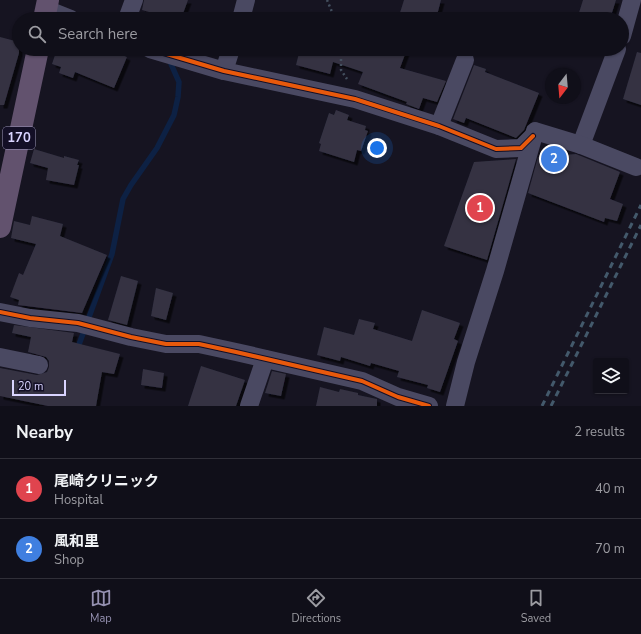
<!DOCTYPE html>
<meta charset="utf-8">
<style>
body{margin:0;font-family:"Nunito Sans","Noto Sans JP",sans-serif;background:#1e1d26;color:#f1f3f6}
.controls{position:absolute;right:12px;bottom:12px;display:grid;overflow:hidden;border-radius:4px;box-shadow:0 1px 3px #0004}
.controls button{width:36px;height:36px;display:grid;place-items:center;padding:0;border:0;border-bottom:1px solid #302f38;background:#100f19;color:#f1f3f6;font:20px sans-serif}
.compass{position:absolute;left:545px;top:68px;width:36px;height:36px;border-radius:50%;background:#100f19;box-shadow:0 1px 3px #0004;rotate:196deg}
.scale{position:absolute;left:12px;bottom:10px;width:54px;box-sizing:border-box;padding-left:4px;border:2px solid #d9d4ff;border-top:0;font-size:11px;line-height:14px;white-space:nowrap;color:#d9d4ff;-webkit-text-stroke:3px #130f26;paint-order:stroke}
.you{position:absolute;left:377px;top:148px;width:14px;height:14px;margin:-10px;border:3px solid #fff;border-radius:50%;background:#1a73e8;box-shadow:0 0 0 6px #1a73e833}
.badge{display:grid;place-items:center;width:26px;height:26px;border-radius:50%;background:#9591b1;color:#fff;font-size:13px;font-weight:700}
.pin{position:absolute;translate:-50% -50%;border:2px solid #fff;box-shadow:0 1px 4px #0006}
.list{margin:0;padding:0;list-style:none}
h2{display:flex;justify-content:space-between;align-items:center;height:52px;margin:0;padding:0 16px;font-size:17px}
h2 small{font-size:13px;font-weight:400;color:#9c9ca2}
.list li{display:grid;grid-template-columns:26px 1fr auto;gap:12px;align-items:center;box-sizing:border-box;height:60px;padding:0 16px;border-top:1px solid #302f38}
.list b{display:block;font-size:15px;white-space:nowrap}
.list p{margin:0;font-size:13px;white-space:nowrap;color:#9c9ca2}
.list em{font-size:13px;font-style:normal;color:#9c9ca2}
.icon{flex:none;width:22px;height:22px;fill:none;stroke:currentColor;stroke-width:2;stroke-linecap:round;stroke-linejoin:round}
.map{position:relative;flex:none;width:641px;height:406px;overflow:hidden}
.search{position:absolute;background:#100f19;box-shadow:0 1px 3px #0004;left:12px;right:12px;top:12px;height:44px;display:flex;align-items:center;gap:10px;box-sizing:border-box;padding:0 14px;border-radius:22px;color:#9c9ca2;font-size:15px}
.sheet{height:172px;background:#100f19}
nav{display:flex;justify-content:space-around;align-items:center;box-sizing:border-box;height:56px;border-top:1px solid #302f38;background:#100f19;font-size:11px;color:#9c9ca2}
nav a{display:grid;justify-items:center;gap:2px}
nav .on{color:#9591b1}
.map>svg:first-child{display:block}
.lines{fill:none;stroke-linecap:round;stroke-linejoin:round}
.stream{stroke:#0d2144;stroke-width:5.5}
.building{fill:#343243;filter:url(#shadow)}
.path{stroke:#44505f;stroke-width:2.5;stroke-dasharray:2 3;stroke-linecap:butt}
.minor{stroke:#4a4962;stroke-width:18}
.trunk{stroke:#62526e;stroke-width:22}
.rail{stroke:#43596b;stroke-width:3;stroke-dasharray:6 5;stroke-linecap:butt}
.cycleway-casing{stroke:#130f26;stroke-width:6}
.cycleway{stroke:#e8590c;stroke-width:4}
.labels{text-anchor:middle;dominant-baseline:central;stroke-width:3;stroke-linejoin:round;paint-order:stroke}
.shield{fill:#130f26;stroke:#9e99be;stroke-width:1}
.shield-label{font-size:13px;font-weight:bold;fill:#d9d4ff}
</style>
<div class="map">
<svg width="641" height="406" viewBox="0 0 641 406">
<defs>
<filter id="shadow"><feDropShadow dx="3.5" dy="3.5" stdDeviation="0" flood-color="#0009"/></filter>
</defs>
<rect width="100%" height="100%" fill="#161421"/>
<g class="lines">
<polyline class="stream" points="77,350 112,254 123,199 131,185 157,148 174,115 178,97 179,82 171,64"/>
</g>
<g class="building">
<polygon points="144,0 188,0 181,19 146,19 149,12 142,10"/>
<polygon points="404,0 441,0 436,19 398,19"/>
<polygon points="583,0 616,0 610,19 577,19"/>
<polygon points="0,37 19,42 19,53 4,105 0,105"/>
<polygon points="57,49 107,49 127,57 114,88 75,72 73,78 59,73 61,67 52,64"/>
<polygon points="300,49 407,49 400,68 446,81 437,102 423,98 419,109 406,104 407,102 358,84 363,72 333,62 330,74 296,65"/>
<polygon points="637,52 641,53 641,105 623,99"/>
<polygon points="474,65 486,69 485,72 539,93 524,130 516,138 466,118 464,123 453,119"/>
<polygon points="336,110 349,115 347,120 366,126 365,130 368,131 361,151 357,150 354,162 319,151 321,144 319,143 329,113 334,115"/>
<polygon points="34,149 64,158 64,156 79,160 77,165 79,165 74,185 46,180 48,168 30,163"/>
<polygon points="576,154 620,172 610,199 623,204 617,221 605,218 604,222 528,193 538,157"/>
<polygon points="516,159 487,260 444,246 474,162"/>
<polygon points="32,216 63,224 60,236 107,255 82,313 18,305 19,300 10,297 19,273 23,275 36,244 11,238 14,221 30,225"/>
<polygon points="121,276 138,281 127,325 108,320"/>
<polygon points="156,288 173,293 166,320 151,316"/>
<polygon points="422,310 460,323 454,339 458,341 440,392 427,388 428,385 397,377 399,371 371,363 370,366 341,357 340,361 317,355 324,327 354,335 359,319 375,323 373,329 412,341"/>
<polygon points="14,325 74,333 72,342 120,354 114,374 102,372 96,406 48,406 0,396 0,368 37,375 47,372 49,367 49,361 46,357 28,352 31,337 12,333"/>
<polygon points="201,366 245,380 236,406 188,406"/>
<polygon points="143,369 164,373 162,388 141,385"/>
<polygon points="272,371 286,374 281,396 265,393"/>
<polygon points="320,387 339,392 340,389 358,393 358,395 377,399 377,406 316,406"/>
</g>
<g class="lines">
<g class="path">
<polyline points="327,0 335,19"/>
<polyline points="341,49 341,70 347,79"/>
</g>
<g class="minor">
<polyline points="46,9 71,19"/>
<polyline points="127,19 134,0"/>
<polyline points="241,19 246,0"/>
<polyline points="622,36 632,0"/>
<polyline points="150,49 224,71 355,99 439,126 496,149 521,148 533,136"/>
<polyline points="224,71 231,49"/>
<polyline points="439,126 465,60"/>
<polyline points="581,145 617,49"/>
<polyline points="0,312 30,318 78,323 131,337 166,344 199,344 236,352 362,381 398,397 429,406"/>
<polyline points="0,357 39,365"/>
<polyline points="249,406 265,359"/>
<polyline points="455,406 466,362 495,271 535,131 581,145 636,167"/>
</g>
<g class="trunk">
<polyline points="44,19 48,0"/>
<polyline points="0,227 38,49"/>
</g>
<g class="rail">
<polyline points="542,406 641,205"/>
<polyline points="551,406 641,225"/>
</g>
<g class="cycleway-casing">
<g id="cycleway">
<polyline points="150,49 224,71 355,99 439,126 496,149 521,148 533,136"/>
<polyline points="0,312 30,318 78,323 131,337 166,344 199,344 236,352 362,381 398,397 429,406"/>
</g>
</g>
<use href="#cycleway" class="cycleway"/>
</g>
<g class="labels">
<rect class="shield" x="3" y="127" width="32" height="22" rx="3"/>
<g class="shield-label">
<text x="19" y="138">170</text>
</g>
</g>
</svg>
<div class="controls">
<button><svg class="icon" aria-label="layers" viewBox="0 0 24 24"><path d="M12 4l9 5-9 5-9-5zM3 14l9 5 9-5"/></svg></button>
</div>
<svg class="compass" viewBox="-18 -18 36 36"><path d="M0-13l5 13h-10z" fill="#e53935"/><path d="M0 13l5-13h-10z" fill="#9c9ca2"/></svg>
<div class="scale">20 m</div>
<div class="you"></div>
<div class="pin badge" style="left:480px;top:208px;background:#e0444e">1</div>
<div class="pin badge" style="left:554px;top:159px;background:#3f7fe0">2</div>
<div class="search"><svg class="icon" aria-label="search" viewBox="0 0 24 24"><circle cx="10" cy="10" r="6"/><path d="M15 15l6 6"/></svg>Search here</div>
</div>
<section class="sheet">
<h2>Nearby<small>2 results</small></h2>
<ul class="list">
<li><span class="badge" style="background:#e0444e">1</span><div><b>尾崎クリニック</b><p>Hospital</p></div><em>40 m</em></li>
<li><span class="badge" style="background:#3f7fe0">2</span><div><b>風和里</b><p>Shop</p></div><em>70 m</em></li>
</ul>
</section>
<nav>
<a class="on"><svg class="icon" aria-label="map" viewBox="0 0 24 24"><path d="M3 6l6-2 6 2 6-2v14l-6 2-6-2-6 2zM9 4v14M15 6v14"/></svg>Map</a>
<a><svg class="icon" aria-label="directions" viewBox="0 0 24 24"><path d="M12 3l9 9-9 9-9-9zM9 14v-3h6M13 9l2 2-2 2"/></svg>Directions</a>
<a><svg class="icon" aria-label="saved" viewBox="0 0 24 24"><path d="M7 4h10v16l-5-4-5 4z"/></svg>Saved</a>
</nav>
